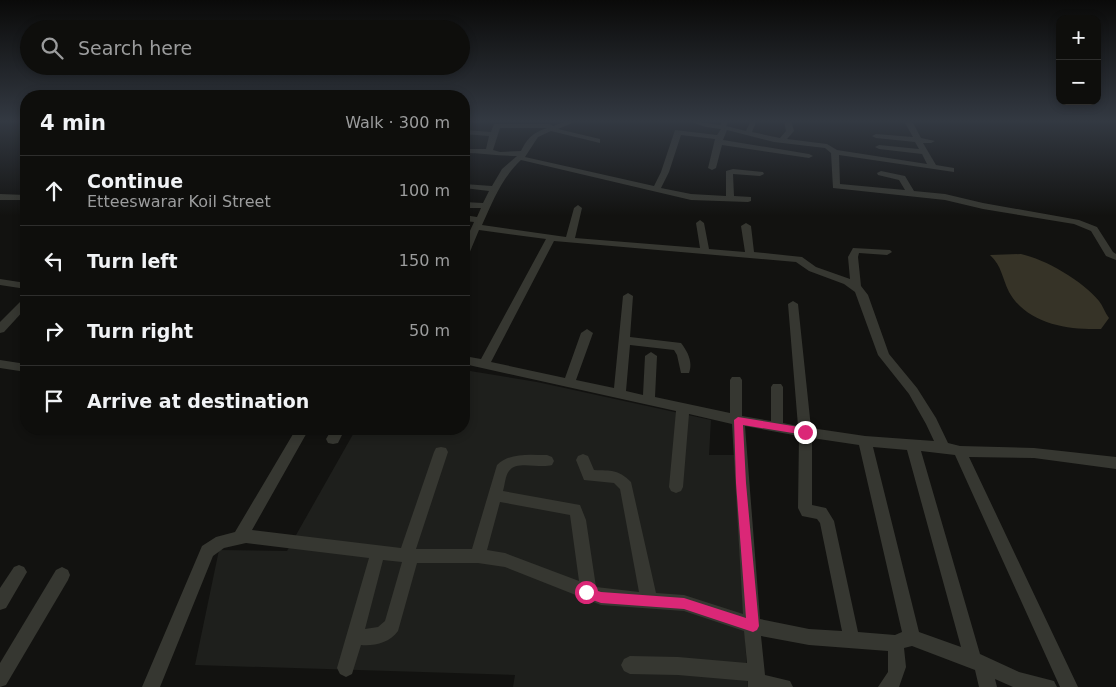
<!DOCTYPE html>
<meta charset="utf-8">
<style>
body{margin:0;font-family:"DejaVu Sans",sans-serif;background:#171715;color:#f1f3f6}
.controls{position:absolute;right:15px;top:15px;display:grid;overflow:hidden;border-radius:10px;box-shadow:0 2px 8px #0003}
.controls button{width:45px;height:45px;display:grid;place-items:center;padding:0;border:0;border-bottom:1px solid #2e2e2d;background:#0e0e0c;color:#f1f3f6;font:25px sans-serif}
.stop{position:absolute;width:15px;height:15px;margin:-11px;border:4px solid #db2777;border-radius:50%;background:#fff}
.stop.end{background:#db2777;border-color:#fff;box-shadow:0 1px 5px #0008}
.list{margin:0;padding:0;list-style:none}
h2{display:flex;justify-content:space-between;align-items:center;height:65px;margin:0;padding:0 20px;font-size:21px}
h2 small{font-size:16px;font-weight:400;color:#9b9c9d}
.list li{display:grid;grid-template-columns:32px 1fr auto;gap:15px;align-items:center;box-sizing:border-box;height:70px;padding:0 20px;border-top:1px solid #2e2e2d}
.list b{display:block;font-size:19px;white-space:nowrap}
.list p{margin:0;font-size:16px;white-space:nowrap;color:#9b9c9d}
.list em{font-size:16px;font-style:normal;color:#9b9c9d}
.icon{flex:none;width:28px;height:28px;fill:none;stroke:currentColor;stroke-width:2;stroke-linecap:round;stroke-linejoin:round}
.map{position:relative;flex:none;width:1116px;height:687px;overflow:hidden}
.search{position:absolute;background:#0e0e0c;box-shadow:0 2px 8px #0003;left:20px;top:20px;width:450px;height:55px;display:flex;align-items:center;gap:12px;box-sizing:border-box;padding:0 18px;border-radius:28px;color:#9b9c9d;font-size:19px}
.panel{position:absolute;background:#0e0e0c;box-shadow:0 2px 8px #0003;left:20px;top:90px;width:450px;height:345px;border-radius:20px}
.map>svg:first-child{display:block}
.built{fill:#1e1f1c}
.water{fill:#363327}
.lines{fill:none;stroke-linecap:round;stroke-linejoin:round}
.minor{fill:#363731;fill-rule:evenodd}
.route{fill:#db2777}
</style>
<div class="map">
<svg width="1116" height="687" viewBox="0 0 1116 687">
<rect width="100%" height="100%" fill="#121210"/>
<polygon class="built" points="464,370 537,382 711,420 709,455 734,455 748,687 513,687 515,675 195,665 219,550 287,551 356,429 464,429"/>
<path class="water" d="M1021,254C1045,259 1083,281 1099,301C1103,306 1105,313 1109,318L1101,329C1068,330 1027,324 1009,292C1002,278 1002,266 990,255Z"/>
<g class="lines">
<g class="minor">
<polygon points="464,120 481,120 482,121 478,123 464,122"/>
<path d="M570,120H579L558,129L600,139V143L551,131L538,137L525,157L654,186L661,172L675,130L717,135L721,129L706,127L688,121L687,120L720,125L723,120H729L726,126L746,131L751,120H757L752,132L780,138L786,131L784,120H791L794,131L787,139L827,144L837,150L927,164L922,154L879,149L875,147L879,145L919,149L915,142L876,138L872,136L876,134L913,137L905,123L909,121L913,123L921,138L935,141L931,143H923L936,165L954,168V172L839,155L840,184L905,190L899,180L878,175L877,173L881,171L905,176L914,191L945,194L983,203L1079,220L1097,227L1113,252L1116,254V260L1106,256L1091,231L1074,224L983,209L945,200L833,188L831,153L825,148L774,142L727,130L723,140L809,154L813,156L809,158L722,145L716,168L712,170L708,168L715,139L681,135L669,172L661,188L691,194L726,196V171L733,169L763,172L764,174L760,176L733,174L734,196L751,197V201L748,202L691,200L521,160C501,179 493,201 482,225L566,237L574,208L578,205L582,208L575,238L700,248L696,223L700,220L704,223L709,249L745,252L741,226L746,223L751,226L754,252L802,257L816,267L850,279L848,257L853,248L890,250L892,252L887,255L859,253L858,257L861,286L868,295L889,354L917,388L936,418L948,443L960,446L1034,448L1116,457V469L1034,458L969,457L1078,687H1060L955,455L921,451L980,654L1019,672L1054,681L1057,687H1013L995,679L997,687H979L975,670L912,646L904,648L906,667L899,687H878L888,672V651L809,645L761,636L765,675L790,681L793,687H748V681L678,675L630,674L624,671L621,665L624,659L630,656L678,657L747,663L744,631L684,611L601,605L505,567L478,563H417L398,631C389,643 375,646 361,645L352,674L346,677L340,674L337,668L369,558L246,543L224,548L213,556L160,687H142L202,546L216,537L235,532L296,429H309L252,530L401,548L434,452L436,448L441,447L446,448L448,452L416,549H472L497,465C511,452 530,455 547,455L552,457L554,461L552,465C540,469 517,460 509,471C505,476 505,485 503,491L580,505L586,520L596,587L639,592L620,489L614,483L584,480L576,460L578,456L583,454L588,456L594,470C611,471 618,469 631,482L656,593L684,595L743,614L732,424L689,414L683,487L681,491L676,493L671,491L669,487L676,411L464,364V356L481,359L546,239L479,230L469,254L464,257V244L474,222L464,221V215L477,217L481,208H464V202L483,203L489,191L464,188V184L492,186L502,169L517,156C499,156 482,153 464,153V149H486L489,136L464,134V130L491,132L494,124H550L553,126ZM500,128H547C533,133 528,137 521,151L500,152L493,150ZM554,241L796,262L809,271L844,284L855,292L878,355L909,394L926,424L934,441L865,436L811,428L798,304L793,301L788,304L798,426L783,423V387L781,384H773L771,387V421L742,416V380L740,377H732L730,380V413L655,397L657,356L651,352L645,356L643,395L626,391L630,345L674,350L677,355L681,373H689C693,362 688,352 681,343L630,337L633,296L628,293L623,296L614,388L576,380L593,333L587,329L581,333L565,378L491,362ZM745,426L799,436L798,508L802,516L817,519L820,523L842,631L809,629L760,619ZM812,438L859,445L902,632L895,635L858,632L834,521L826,508L812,505ZM873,447L907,450L961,647L919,632ZM500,502L570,515L579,581L505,553L487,550ZM383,560L402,562L385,621L378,627L365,629Z"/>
<polygon points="0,194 26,195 26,200 0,200"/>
<polygon points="0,279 26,283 26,289 0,285"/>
<polygon points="26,299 26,308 4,332 0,333 0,322 22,300"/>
<polygon points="0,360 26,364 26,372 0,368"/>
<polygon points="332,429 345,429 338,443 333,444 328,443 326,439"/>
<polygon points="19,565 24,567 27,572 6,608 0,610 0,588 14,567"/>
<polygon points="62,567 68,570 70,575 68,580 6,685 0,687 0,663 56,570"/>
</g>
</g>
<linearGradient id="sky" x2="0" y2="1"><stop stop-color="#0a0a09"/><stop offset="0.56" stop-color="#333942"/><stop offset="1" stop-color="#333942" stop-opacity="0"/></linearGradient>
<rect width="1116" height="216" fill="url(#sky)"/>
<polygon class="route" points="738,417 805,428 809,432 805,435 743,425 746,483 759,626 757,630 753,632 684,609 601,603 582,596 582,588 586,587 601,592 684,598 746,618 736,483 734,420"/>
</svg>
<div class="controls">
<button>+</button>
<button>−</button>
</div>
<div class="stop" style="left:586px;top:592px"></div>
<div class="stop end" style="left:805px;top:432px"></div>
<div class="search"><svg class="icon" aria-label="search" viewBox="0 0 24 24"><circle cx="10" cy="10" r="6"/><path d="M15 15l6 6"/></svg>Search here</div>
<section class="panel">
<h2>4 min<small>Walk · 300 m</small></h2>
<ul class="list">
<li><svg class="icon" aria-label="ahead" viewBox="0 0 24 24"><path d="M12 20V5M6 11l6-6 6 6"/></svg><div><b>Continue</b><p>Etteeswarar Koil Street</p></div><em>100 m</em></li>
<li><svg class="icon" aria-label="left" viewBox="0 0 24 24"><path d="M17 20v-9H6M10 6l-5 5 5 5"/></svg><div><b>Turn left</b></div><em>150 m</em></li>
<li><svg class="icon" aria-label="right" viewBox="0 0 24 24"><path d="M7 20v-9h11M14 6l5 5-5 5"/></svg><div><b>Turn right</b></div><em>50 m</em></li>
<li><svg class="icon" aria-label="arrive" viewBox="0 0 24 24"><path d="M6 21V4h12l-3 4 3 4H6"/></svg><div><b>Arrive at destination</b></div></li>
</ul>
</section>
</div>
